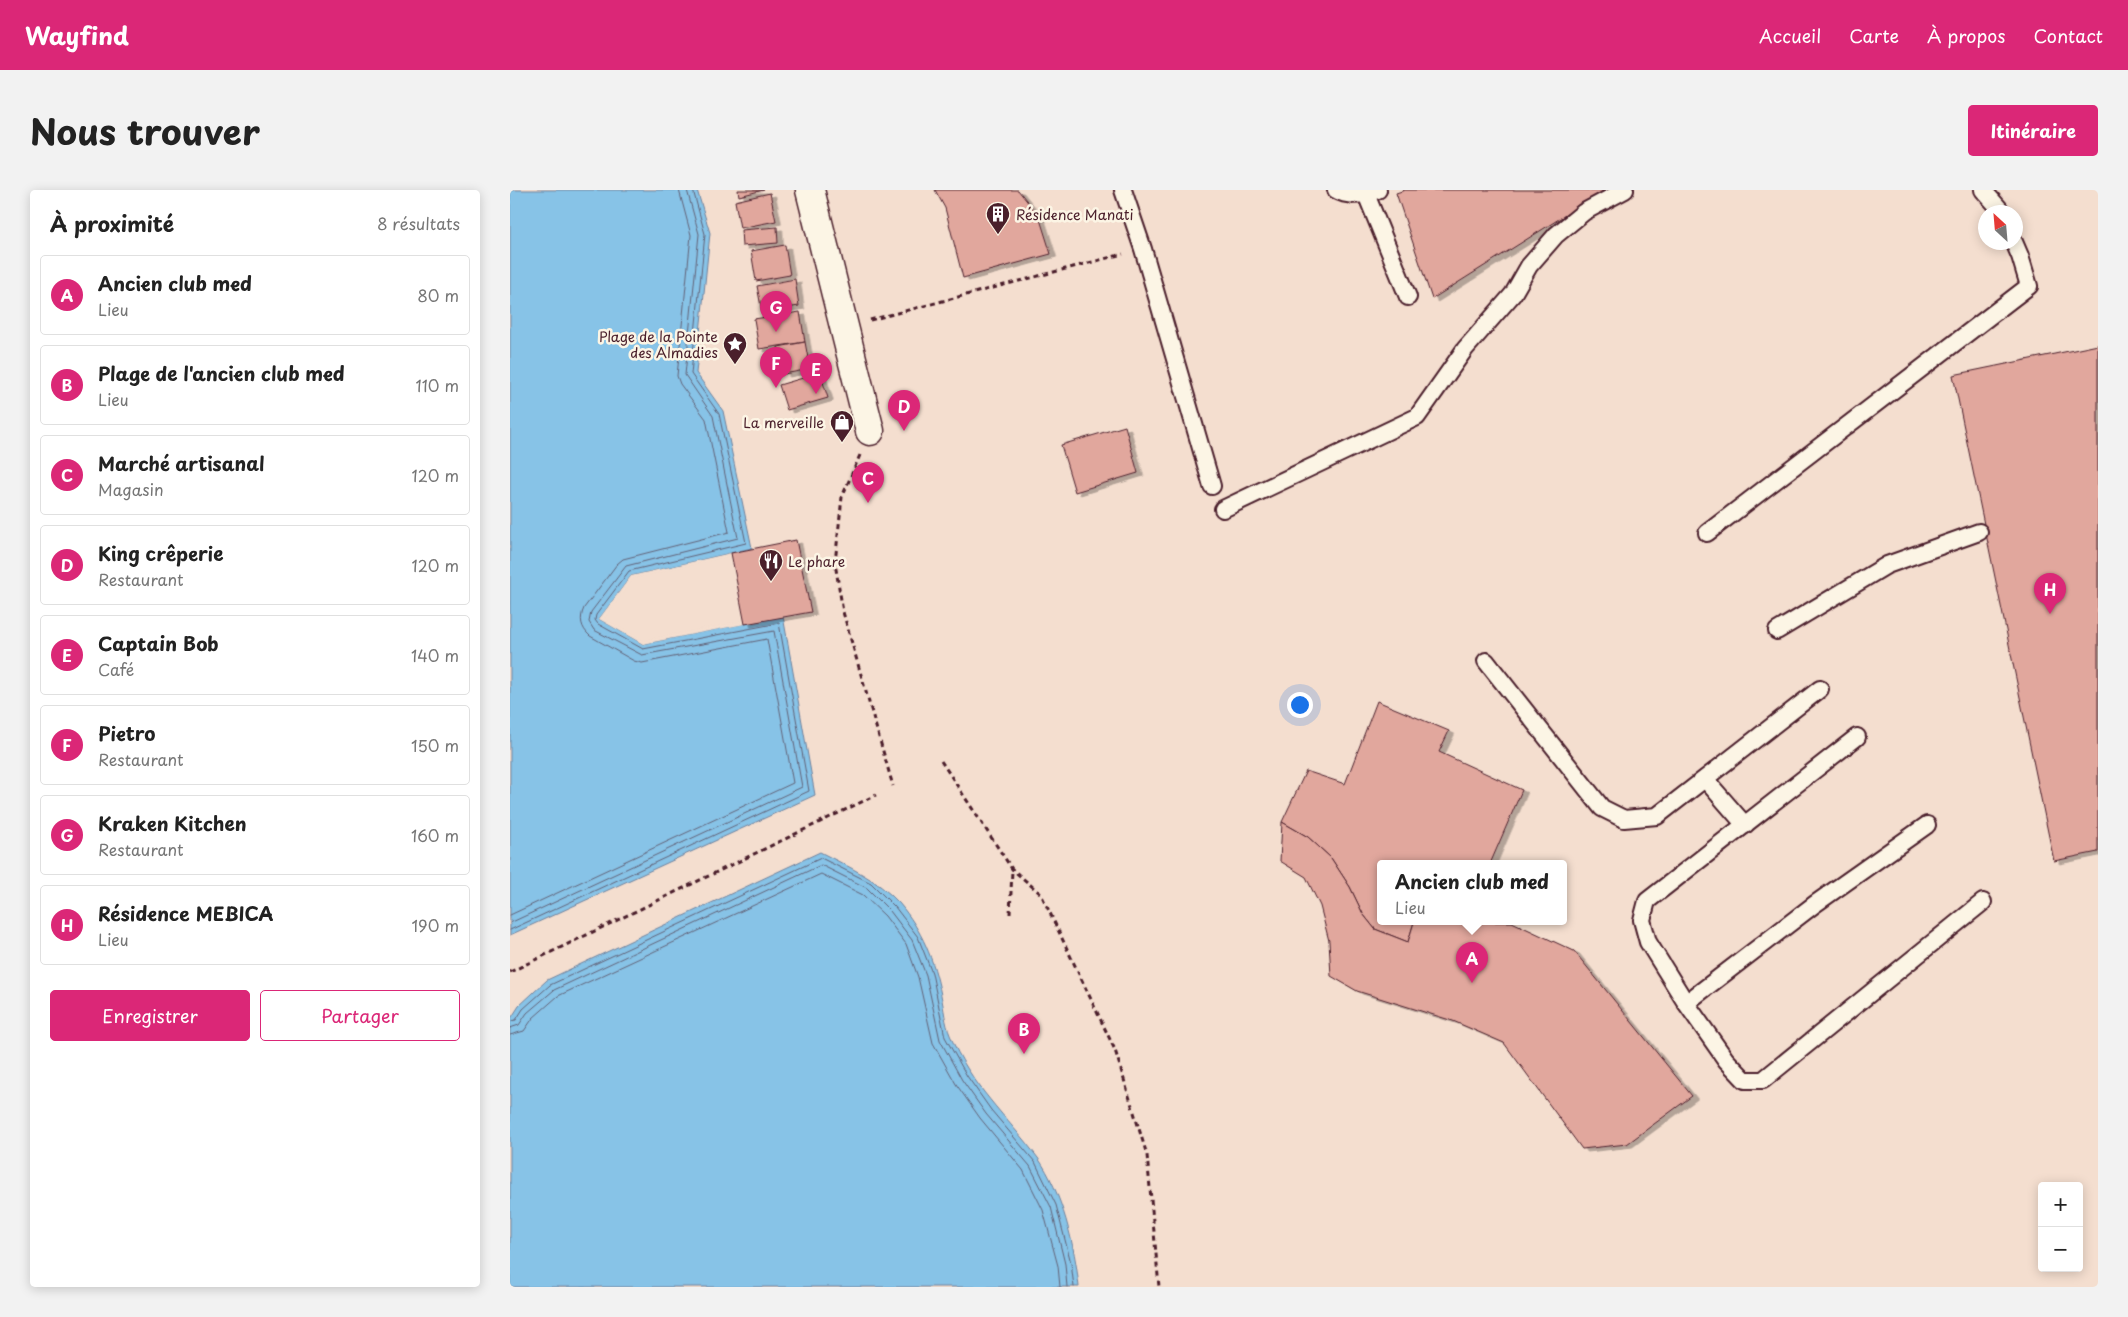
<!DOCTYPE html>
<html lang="fr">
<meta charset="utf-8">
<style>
body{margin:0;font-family:"Playpen Sans",sans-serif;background:#f2f2f2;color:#222}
.controls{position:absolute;right:15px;bottom:15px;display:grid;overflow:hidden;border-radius:5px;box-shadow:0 2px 12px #0003}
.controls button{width:45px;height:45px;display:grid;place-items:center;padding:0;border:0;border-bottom:1px solid #e0e0e0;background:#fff;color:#222;font:25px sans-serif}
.compass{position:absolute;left:1468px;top:15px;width:45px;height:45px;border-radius:50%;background:#fff;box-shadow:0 2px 12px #0003;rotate:334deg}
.you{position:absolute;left:789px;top:514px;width:18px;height:18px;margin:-12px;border:4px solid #fff;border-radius:50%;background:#1a73e8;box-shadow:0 0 0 8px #1a73e833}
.badge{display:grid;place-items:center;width:32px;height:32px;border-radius:50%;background:#db2777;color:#fff;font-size:16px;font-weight:700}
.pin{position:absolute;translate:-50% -41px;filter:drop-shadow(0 1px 2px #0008)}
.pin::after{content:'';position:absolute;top:26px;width:18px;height:15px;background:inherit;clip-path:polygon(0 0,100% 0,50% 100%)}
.popup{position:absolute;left:867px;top:670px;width:190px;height:65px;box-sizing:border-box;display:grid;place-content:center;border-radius:5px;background:#fff;filter:drop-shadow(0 1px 4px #0005);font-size:16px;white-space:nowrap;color:#767676}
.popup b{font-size:19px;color:#222}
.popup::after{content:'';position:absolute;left:50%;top:100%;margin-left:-10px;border:10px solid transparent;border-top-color:#fff}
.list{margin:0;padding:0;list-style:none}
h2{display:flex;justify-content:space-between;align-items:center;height:65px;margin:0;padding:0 20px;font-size:21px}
h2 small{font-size:16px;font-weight:400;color:#767676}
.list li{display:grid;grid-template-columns:32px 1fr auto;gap:15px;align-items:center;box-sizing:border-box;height:80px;margin:0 10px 10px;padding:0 10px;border:1px solid #e0e0e0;border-radius:5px}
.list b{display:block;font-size:19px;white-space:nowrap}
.list p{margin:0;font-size:16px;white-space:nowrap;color:#767676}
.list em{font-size:16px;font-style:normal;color:#767676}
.actions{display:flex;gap:10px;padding:15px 20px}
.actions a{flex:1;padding:11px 0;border:1px solid #db2777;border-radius:5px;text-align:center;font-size:18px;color:#db2777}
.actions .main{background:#db2777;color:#fff}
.map{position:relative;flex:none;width:1588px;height:1097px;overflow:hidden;border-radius:5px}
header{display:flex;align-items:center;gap:30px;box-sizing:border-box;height:70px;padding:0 25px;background:#db2777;color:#fff}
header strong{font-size:24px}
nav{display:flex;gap:28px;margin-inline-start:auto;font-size:18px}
.intro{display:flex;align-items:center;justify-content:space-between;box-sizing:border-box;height:120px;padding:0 30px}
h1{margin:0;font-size:35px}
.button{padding:12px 22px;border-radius:5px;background:#db2777;color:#fff;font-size:18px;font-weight:700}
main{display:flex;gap:30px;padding:0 30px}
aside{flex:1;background:#fff;border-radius:5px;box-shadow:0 2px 12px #0003}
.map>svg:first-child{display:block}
.water{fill:#87c3e7;stroke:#6f819c}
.pier{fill:#f4decf}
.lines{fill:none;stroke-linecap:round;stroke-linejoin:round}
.shore{stroke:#626176;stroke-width:1}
.building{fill:#e1a79d;stroke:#4a1f2b;filter:url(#shadow)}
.service-casing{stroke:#4a1f2b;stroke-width:20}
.minor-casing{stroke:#4a1f2b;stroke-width:31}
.path{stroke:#4a1f2b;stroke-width:3;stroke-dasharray:5 4;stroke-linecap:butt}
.service{stroke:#fcf5e5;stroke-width:16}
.minor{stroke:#fcf5e5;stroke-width:28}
.labels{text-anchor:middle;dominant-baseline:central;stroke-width:5;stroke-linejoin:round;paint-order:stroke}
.poi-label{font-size:14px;fill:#4a1f2b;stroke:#fcf5e5;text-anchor:start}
</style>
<header>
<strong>Wayfind</strong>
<nav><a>Accueil</a><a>Carte</a><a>À propos</a><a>Contact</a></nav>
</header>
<div class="intro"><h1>Nous trouver</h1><a class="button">Itinéraire</a></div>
<main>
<aside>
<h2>À proximité<small>8 résultats</small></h2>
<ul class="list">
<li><span class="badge">A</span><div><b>Ancien club med</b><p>Lieu</p></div><em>80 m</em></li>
<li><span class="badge">B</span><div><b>Plage de l'ancien club med</b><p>Lieu</p></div><em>110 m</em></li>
<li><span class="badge">C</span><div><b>Marché artisanal</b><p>Magasin</p></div><em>120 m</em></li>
<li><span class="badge">D</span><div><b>King crêperie</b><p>Restaurant</p></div><em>120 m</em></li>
<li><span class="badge">E</span><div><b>Captain Bob</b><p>Café</p></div><em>140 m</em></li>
<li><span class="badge">F</span><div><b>Pietro</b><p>Restaurant</p></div><em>150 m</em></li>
<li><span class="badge">G</span><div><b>Kraken Kitchen</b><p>Restaurant</p></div><em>160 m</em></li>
<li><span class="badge">H</span><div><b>Résidence MEBICA</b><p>Lieu</p></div><em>190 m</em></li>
</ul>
<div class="actions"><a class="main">Enregistrer</a><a>Partager</a></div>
</aside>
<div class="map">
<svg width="1588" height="1097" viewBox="0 0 1588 1097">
<defs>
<filter id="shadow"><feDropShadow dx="5.5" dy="3" stdDeviation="0" flood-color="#0004"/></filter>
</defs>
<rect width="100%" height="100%" fill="#f4decf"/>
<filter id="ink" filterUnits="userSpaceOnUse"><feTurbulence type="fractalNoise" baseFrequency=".02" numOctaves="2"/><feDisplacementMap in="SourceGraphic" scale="10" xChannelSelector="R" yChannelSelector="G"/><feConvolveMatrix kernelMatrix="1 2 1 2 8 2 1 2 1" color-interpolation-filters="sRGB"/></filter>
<g filter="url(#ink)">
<g class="water">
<polygon points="0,0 187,0 200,43 186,183 213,221 242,358 121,386 89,429 133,454 273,426 305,605 0,745"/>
<path d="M310,662C339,677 367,689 389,713C412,740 424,770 431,805C434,818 435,833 440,845C459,893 498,928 528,968C552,1002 565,1056 569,1097H0V830L9,816L37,790Z"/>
</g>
<polygon class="pier" points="221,363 221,365 123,388 93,429 133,451 234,431 235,434 133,454 89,429 121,386"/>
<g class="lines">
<g class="shore">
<path d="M0,725L283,593L257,449L132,473L124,471L80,446C71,438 69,429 74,418L107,374L113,369L219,342L196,229L170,194L167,186L181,45L169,0"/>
<polyline points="0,733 292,597 264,441 132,465 84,440 79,432 81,422 116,376 228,348 203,226 175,185 189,44 177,0"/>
<polyline points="0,740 299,601 269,433 133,459 88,434 85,430 86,425 119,381 236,353 209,224 181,184 195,44 183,0"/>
<polyline points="0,831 6,830 13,819 40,795 311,668 361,693 385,717 408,747 422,783 435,847 457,886 481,920 525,972 546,1015 561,1073 564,1097"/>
<polyline points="0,838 9,835 17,823 44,800 311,675 357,698 380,721 402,750 416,785 430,850 452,890 476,924 520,976 541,1017 555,1074 557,1097"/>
<polyline points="0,845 14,841 23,828 48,806 311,684 353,705 375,726 396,754 408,787 423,853 446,894 470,928 513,980 533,1020 548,1076 550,1097"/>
</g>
</g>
<g class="building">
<polygon points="228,0 254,0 229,6"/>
<polygon points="425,0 508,0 529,26 541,64 453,88 435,18"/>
<polygon points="895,0 1095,0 922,109 886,3"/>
<polygon points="260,3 266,31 230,38 225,11"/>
<polygon points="267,37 268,53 232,56 231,40"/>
<polygon points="275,55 280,85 246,91 241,61"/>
<polygon points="285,89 289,116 252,122 247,96"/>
<polygon points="290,122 295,152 249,159 244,129"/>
<polygon points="295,152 300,179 274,184 268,157"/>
<polygon points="1588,155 1588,662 1544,671 1443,185"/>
<polygon points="310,183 318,208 277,220 269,195"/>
<polygon points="615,236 628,283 565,302 551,255"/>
<polygon points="286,350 301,422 235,434 221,363"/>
<polygon points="867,511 939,541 929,562 1012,600 980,674 871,674 871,732 904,732 898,752 865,739 853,724 840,697 821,668 798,647 772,632 796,581 835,594"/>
<polygon points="772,632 798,647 821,668 840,697 853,724 865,739 898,752 904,732 1002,732 1064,761 1182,906 1117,954 1072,959 994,853 943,831 847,801 821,786 819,751 810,716 796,687 770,671"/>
</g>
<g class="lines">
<g class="service-casing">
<g id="service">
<polyline points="613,0 633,59 702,296"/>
<path d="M826,0C839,8 854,5 868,0"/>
<polyline points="1473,0 1488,17 1491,22"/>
<polyline points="856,4 898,107"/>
<polyline points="713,319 907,227 955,159 1003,104 1019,76 1046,45 1074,22 1115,0"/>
<polyline points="1197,343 1519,96 1510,66 1504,52"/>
<polyline points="1267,441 1377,375 1469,342"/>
<polyline points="976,471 1092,618 1114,629 1147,626 1310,499"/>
<polyline points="1347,547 1137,711 1132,730 1138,752 1176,813 1305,714 1417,635"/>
<polyline points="1195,589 1235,635"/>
<polyline points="1176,813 1216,870 1235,890 1253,890 1473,712"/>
</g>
</g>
<g class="minor-casing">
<polyline id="minor" points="300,0 360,241"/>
</g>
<g class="path">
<polyline points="360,130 613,64"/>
<polyline points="350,265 332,307 325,373 333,422 383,596"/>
<polyline points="431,571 502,679 531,704 605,860 637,965 649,1097"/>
<polyline points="500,724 502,680"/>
<polyline points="0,782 366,605"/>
</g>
<use href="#service" class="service"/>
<use href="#minor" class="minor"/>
</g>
</g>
<defs>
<g id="building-pin" transform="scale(1.25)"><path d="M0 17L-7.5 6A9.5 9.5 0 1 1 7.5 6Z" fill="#4a1f2b" stroke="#fcf5e5"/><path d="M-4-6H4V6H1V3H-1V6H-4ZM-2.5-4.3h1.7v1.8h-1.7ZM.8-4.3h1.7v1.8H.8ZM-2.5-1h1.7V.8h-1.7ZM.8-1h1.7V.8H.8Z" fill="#fff"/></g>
<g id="sight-pin" transform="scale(1.25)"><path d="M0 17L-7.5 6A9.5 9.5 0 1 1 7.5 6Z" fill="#4a1f2b" stroke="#fcf5e5"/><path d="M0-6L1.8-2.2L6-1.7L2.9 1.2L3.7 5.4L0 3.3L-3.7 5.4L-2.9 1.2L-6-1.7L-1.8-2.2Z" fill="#fff"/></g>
<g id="shop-pin" transform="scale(1.25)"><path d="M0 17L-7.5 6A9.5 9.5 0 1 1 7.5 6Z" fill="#4a1f2b" stroke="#fcf5e5"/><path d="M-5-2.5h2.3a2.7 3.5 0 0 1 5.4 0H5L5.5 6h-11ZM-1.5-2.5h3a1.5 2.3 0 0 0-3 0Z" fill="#fff"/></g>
<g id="restaurant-pin" transform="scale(1.25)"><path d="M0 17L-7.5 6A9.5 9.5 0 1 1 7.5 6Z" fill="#4a1f2b" stroke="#fcf5e5"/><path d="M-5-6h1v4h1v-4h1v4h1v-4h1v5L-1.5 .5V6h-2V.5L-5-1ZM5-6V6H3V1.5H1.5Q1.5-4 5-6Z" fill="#fff"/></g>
</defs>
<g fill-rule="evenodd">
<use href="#building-pin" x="488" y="24"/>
<use href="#sight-pin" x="225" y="154"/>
<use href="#shop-pin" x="332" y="232"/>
<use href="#restaurant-pin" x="261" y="371"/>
</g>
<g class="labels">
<g class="poi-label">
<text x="506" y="24">Résidence Manati</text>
<text x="208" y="146" text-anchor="end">Plage de la Pointe<tspan x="208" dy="16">des Almadies</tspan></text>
<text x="314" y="232" text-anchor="end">La merveille</text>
<text x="278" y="371">Le phare</text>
</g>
</g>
</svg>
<div class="controls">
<button>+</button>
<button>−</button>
</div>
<svg class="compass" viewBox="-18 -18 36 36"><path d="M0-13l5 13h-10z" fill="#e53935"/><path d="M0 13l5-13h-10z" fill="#767676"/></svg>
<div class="you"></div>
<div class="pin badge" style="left:962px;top:793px">A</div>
<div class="popup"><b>Ancien club med</b>Lieu</div>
<div class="pin badge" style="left:514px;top:864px">B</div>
<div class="pin badge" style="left:358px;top:313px">C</div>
<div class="pin badge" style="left:394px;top:241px">D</div>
<div class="pin badge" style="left:306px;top:204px">E</div>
<div class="pin badge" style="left:266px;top:198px">F</div>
<div class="pin badge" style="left:266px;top:142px">G</div>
<div class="pin badge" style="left:1540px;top:424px">H</div>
</div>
</main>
